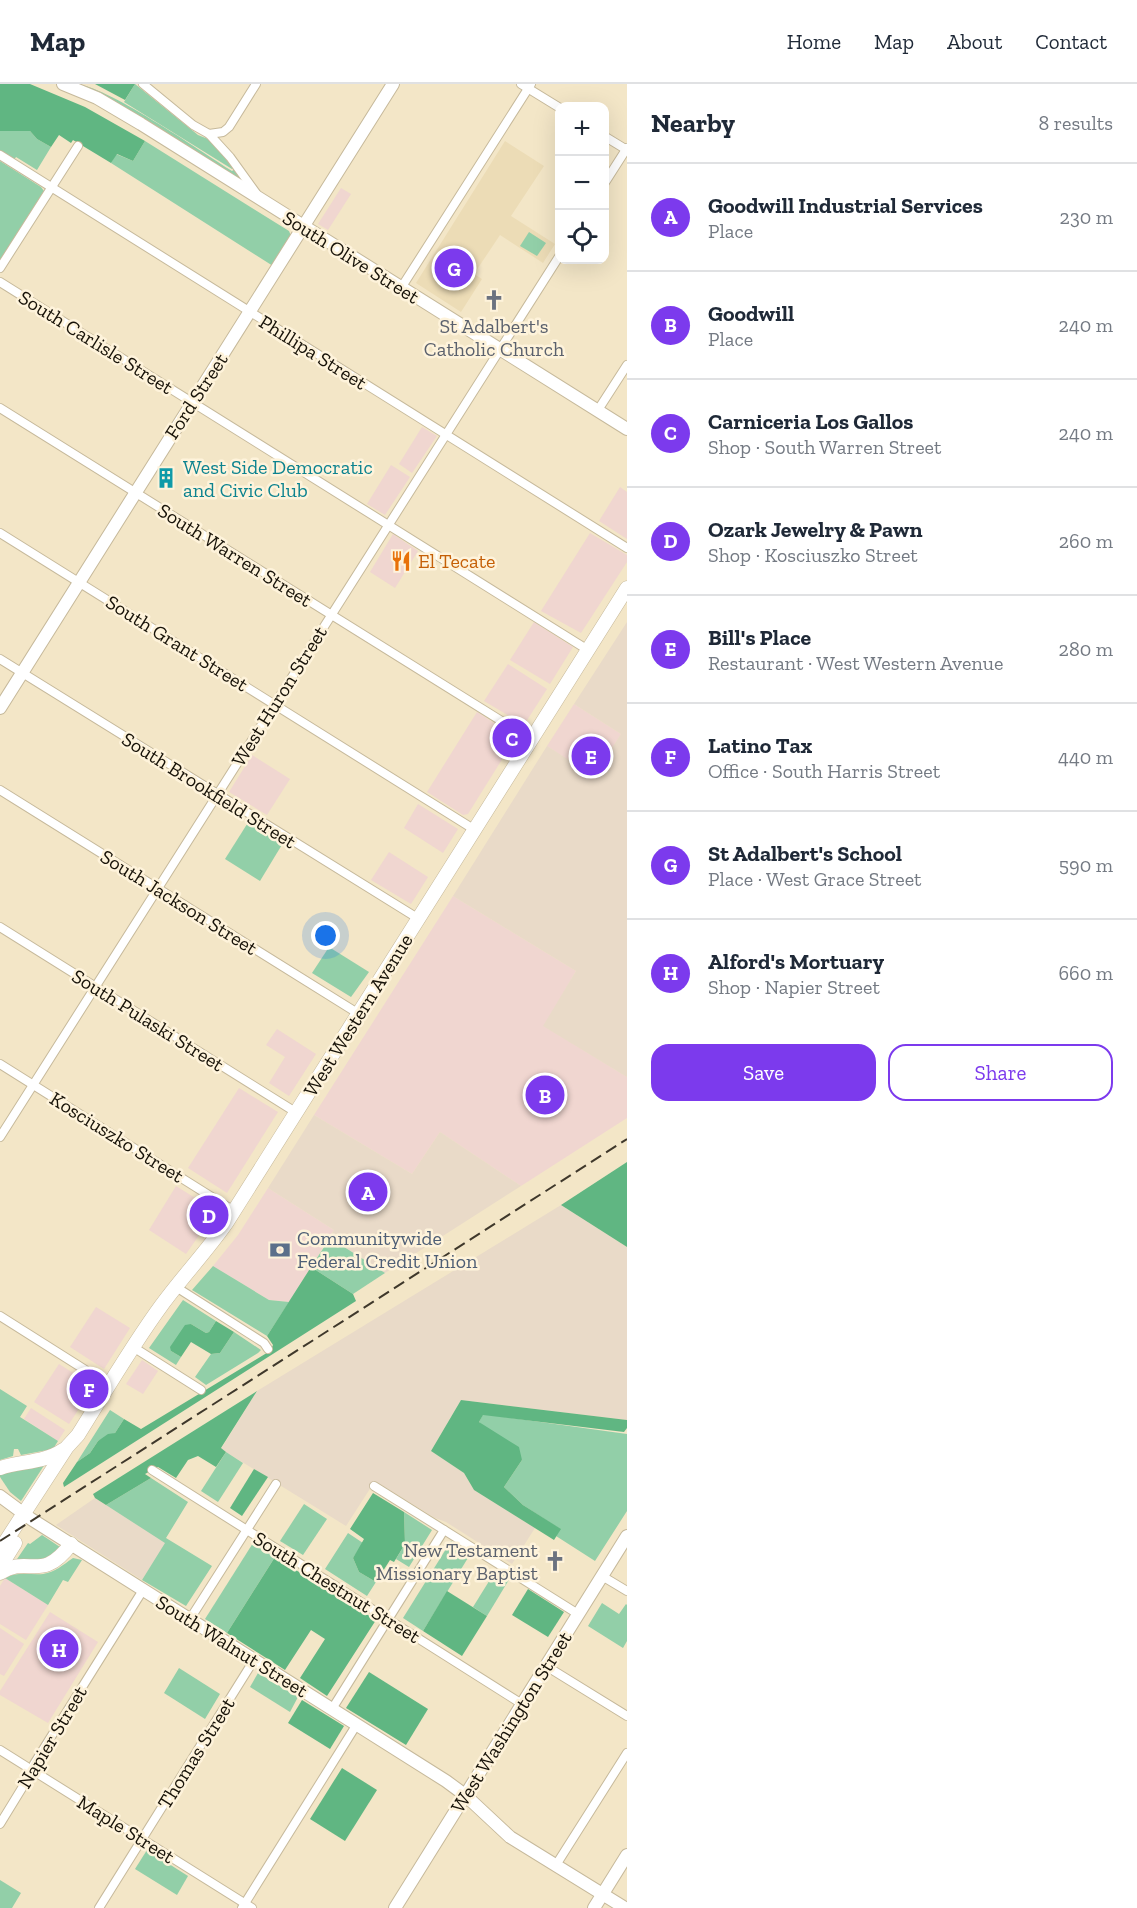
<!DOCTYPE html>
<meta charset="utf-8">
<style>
body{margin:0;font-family:"Zilla Slab",serif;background:#f6f6f7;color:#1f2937}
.controls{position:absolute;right:18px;top:18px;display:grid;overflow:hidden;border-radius:12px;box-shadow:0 6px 24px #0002}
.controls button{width:54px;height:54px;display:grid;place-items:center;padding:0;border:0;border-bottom:2px solid #e0e1e3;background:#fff;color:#1f2937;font:30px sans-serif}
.you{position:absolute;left:326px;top:852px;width:21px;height:21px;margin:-15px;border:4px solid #fff;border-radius:50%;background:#1a73e8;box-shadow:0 0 0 9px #1a73e833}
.badge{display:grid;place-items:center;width:39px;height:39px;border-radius:50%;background:#7c3aed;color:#fff;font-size:20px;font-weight:700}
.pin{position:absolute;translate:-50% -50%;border:3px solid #fff;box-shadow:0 2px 6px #0006}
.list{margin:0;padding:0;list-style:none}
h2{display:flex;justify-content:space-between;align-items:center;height:78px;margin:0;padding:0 24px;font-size:26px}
h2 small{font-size:20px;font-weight:400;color:#747a83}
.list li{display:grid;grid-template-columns:39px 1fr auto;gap:18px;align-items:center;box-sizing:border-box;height:108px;padding:0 24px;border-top:2px solid #e0e1e3}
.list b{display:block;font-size:22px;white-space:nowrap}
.list p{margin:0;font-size:20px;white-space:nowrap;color:#747a83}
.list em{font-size:20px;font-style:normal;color:#747a83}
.actions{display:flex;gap:12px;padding:18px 24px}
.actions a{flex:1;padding:14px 0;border:2px solid #7c3aed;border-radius:18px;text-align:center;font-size:21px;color:#7c3aed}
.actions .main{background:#7c3aed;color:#fff}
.icon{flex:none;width:33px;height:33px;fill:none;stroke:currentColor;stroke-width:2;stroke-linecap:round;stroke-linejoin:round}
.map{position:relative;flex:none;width:627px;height:1824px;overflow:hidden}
header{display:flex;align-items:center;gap:36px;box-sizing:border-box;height:84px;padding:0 30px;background:#fff;border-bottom:2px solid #e0e1e3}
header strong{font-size:28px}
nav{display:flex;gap:33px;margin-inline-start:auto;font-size:21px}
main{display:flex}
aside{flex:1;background:#fff}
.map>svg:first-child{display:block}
.commercial{fill:#f0d6d0}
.industrial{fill:#e9dac8}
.built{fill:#ecdcb6}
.green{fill:#92cfa8}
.forest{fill:#60b682}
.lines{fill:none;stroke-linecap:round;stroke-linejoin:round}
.street-casing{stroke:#c6b99b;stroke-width:10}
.secondary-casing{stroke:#c6b99b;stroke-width:14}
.primary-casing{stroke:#c6b99b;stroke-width:15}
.street{stroke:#fff;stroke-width:8}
.secondary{stroke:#fff;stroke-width:12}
.primary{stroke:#fff;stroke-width:14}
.rail{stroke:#3f382b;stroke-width:2;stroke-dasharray:12 6;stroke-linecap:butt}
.labels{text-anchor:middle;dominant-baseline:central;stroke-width:5;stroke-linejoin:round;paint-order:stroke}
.street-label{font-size:20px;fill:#171208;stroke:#fef3db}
.worship-label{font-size:20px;fill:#5b616d;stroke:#fef3db}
.culture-label{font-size:20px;fill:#0d838f;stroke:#fef3db;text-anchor:start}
.food-label{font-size:20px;fill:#c56008;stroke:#fef3db;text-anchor:start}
.service-label{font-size:20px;fill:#4e5e75;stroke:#fef3db;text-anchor:start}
</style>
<header>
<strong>Map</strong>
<nav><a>Home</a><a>Map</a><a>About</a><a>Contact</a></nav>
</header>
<main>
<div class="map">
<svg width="627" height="1824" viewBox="0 0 627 1824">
<rect width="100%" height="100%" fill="#f3e6c7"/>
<g class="commercial">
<polygon points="341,104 351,110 328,146 318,140"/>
<polygon points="422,343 437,352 412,389 399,380"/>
<polygon points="391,381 410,393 385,431 367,420"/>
<polygon points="620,403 627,408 627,455 599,437"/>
<polygon points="590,449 627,471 627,478 581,549 541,527"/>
<polygon points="393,450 418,467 395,504 370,488"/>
<polygon points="534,538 573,563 550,600 510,576"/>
<polygon points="508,580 547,605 524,641 484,617"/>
<polygon points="574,620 621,650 594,693 547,662"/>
<polygon points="477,628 516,653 468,730 463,731 427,708"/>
<polygon points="252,671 290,695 267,731 229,708"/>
<polygon points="418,720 458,745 443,769 404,744"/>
<polygon points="389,768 428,793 411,820 371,796"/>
<polygon points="453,812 576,887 544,942 627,993 627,1034 521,1102 440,1048 412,1090 314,1031"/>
<polygon points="277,945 316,970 289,1012 269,999 285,973 266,961"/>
<polygon points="239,1004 278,1028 227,1109 188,1084"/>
<polygon points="176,1102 216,1127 186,1170 149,1146"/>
<polygon points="268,1104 334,1146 289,1218 269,1216 213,1182 238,1151"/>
<polygon points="96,1223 130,1244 104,1285 70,1263"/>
<polygon points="142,1276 158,1287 143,1310 126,1300"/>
<polygon points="59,1280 94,1302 69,1340 34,1318"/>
<polygon points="31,1324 65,1346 58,1357 24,1335"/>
<polygon points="5,1494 48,1521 26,1556 0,1540 0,1502"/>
<polygon points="50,1528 98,1558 48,1639 0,1611 0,1607"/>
<polygon points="0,1544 24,1560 4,1592 0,1590"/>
</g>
<g class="industrial">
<polygon points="627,538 627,993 543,942 576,887 453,812 547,662 594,692 621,650 574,620"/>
<polygon points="314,1031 412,1090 440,1048 521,1102 385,1189 330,1154 334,1146 268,1104"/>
<polygon points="561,1121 627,1163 627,1336 461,1316 431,1367 464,1389 474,1406 535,1444 512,1480 446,1438 435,1434 375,1397 346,1442 221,1365 257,1307"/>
<polygon points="95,1414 166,1459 142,1496 56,1441"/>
</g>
<polygon class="built" points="505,57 544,82 511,132 555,160 543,179 500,151 474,190 482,195 461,228 416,199"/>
<g class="green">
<path d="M75,0C104,0 202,68 232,87L235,85L243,98Z"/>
<polygon points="135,0 198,51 208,55 234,84 232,85 124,18"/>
<polygon points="14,46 30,47 37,55 51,63 37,86 16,73 14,76 0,67 0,47"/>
<polygon points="145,57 289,147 291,152 273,182 111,79 116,70 133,77"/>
<polygon points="0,77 41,103 44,107 0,176"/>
<polygon points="529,148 546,159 537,172 520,162"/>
<polygon points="249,737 283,759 260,797 225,775"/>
<polygon points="329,863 369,888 351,913 312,889"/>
<polygon points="330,1154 385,1189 353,1210 311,1183"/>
<polygon points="213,1182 269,1216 289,1218 267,1252 192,1206"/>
<polygon points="183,1216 216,1237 209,1248 206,1249 191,1240 171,1267 181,1273 176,1281 149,1264"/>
<polygon points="234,1248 261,1266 258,1269 206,1301 195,1293 211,1270 220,1269"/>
<polygon points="0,1305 27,1322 20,1333 58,1357 53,1365 21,1371 18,1365 14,1365 13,1372 0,1376"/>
<polygon points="110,1326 124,1335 115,1349 98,1357 90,1369 77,1378"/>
<polygon points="483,1330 627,1350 627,1427 595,1477 556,1452 560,1445 523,1421 504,1403 522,1376 479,1338"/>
<polygon points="226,1368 243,1379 218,1418 201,1407"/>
<polygon points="45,1380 21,1417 10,1408 0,1393 0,1390"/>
<polygon points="151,1394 188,1418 166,1454 212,1482 186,1522 142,1496 165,1459 106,1421"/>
<polygon points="304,1420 327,1435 303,1471 280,1457"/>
<polygon points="404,1428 432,1446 409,1483 396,1475 405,1460"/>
<polygon points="348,1449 363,1459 353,1474 359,1488 376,1498 367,1512 325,1485"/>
<polygon points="42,1451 60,1463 45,1476 15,1478 28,1459 30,1460"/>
<polygon points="451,1457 471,1469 423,1547 403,1534"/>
<polygon points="253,1459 275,1473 227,1549 205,1535"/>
<path d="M73,1474L82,1476L68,1498L63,1496L48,1521L5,1494C18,1487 30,1491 43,1490C55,1488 63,1481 73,1474Z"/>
<polygon points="496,1486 510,1494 487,1532 473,1523"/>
<polygon points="602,1519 619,1530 626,1520 627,1521 627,1557 623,1564 588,1542"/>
<polygon points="179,1584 220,1610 205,1635 164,1609"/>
<polygon points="258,1589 298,1613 290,1628 250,1603"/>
<polygon points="147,1766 188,1792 177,1811 135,1785"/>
<polygon points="0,1796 21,1809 12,1824 0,1824"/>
</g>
<g class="forest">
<polygon points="0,0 30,0 85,23 145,57 133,77 117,70 111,79 73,56 71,59 59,51 51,63 37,55 30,47 0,47"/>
<polygon points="95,0 135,0 125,16"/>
<polygon points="627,1078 627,1163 561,1121"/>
<polygon points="311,1183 353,1210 356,1217 64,1403 63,1399 77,1378 90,1369 98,1357 108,1350 115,1349 124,1335 141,1345 270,1267 273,1261 267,1252"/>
<polygon points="216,1237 234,1248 220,1269 211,1270 191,1258 181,1273 171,1267 170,1263 185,1241 191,1240 206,1249 209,1248"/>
<polygon points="257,1307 221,1364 226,1368 216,1383 198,1372 188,1376 176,1394 158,1383 145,1390 151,1394 106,1421 95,1414 93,1410"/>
<polygon points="461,1316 627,1336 627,1344 624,1348 483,1331 479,1338 519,1363 522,1376 504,1403 523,1421 561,1445 554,1456 474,1406 464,1389 431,1367"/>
<polygon points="254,1385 268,1393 242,1432 230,1424"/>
<polygon points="373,1409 404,1428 405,1460 394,1478 390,1476 376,1498 359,1488 353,1474 364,1455 350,1445"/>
<polygon points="275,1473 376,1536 327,1612 300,1594 325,1555 311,1546 285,1586 227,1549"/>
<polygon points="528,1505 564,1528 548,1553 512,1531"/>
<polygon points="447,1507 487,1532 462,1572 423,1547"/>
<polygon points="369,1588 428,1625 406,1661 346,1624"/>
<polygon points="302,1616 344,1642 330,1665 288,1639"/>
<polygon points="342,1684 377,1706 345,1757 310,1735"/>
</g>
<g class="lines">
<g class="street-casing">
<g id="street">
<polyline points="143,0 193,41 209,50 230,73 256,109"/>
<polyline points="521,0 560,24"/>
<polyline points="209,50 223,48 229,43 256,0"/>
<polyline points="604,52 627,66"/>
<polyline points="0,71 627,464"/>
<polyline points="604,100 627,64"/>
<polyline points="0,184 78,62"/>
<polyline points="0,198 588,566"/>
<polyline points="401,204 531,0"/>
<polyline points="0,324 532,656"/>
<polyline points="598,326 627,281"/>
<polyline points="0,449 475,746"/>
<polyline points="0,575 419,835"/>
<polyline points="0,706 359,930"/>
<polyline points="0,843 297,1029"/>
<polyline points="0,980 234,1127"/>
<polyline points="0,1053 560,171"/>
<polyline points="176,1203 264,1259 268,1265"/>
<polyline points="0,1232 109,1301"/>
<polyline points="133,1263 201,1306"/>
<polyline points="152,1386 522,1620"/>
<polyline points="374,1402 578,1530"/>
<polyline points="602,1492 627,1507"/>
<polyline points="190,1535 276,1400"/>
<polyline points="546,1582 627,1632"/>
<polyline points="332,1625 444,1446"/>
<polyline points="0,1666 252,1824"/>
<polyline points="0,1740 30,1691 34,1680 143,1506"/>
<polyline points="556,1781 627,1669"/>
<polyline points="99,1824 254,1576"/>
<polyline points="242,1824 357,1640"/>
</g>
</g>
<g class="secondary-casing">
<g id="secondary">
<polyline points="63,0 97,14 141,40 627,345"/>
<polyline points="0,624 393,0"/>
<polyline points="0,1412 31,1435 446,1697 465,1711 510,1753 625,1824"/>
<polyline points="395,1824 627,1452"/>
<polyline points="594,1824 627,1771"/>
</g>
</g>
<g class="primary-casing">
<g id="primary">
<path d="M0,1384C21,1377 44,1379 63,1366"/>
<path d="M0,1466L67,1363L78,1351C105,1308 131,1263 161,1222C182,1193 207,1167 227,1138L627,504"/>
<polyline points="0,1483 15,1459"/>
<path d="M0,1489C29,1470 41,1500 71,1460"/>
</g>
</g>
<use href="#street" class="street"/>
<use href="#secondary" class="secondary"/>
<use href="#primary" class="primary"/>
<polyline class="rail" points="0,1457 627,1055"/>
</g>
<defs>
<g id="church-bare" transform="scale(1.62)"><path d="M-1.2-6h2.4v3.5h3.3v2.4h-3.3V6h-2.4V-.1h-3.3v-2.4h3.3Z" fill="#6b7280" stroke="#fef3db" stroke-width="2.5" paint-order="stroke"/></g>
<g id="building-bare" transform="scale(1.62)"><path d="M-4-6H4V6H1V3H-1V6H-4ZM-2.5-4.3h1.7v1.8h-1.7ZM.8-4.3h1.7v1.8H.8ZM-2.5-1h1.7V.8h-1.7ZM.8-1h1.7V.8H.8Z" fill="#0f9aa8" stroke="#fef3db" stroke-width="2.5" paint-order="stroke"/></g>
<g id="restaurant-bare" transform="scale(1.62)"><path d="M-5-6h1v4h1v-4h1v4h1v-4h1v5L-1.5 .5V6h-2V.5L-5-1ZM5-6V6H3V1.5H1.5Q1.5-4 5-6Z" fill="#e8710a" stroke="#fef3db" stroke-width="2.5" paint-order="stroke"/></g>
<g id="bank-bare" transform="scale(1.62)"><path d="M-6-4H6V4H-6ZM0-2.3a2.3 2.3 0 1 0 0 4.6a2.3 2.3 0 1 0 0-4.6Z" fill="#5c6f8a" stroke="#fef3db" stroke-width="2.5" paint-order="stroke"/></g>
</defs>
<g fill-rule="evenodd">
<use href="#church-bare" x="494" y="216"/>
<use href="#building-bare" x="166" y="394"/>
<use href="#restaurant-bare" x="401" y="477"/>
<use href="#bank-bare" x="280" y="1166"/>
<use href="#church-bare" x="555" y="1477"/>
</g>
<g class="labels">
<g class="street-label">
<text transform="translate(351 173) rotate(32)">South Olive Street</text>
<text transform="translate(96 258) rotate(32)">South Carlisle Street</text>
<text transform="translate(313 268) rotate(32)">Phillipa Street</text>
<text transform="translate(196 312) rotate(-57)">Ford Street</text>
<text transform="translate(235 471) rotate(32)">South Warren Street</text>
<text transform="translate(177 559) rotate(32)">South Grant Street</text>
<text transform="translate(279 612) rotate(-58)">West Huron Street</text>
<text transform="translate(209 706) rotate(32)">South Brookfield Street</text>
<text transform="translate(179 818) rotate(32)">South Jackson Street</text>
<text transform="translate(358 931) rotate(-58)">West Western Avenue</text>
<text transform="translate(148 936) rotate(32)">South Pulaski Street</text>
<text transform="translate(117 1053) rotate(32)">Kosciuszko Street</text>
<text transform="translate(337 1503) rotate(32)">South Chestnut Street</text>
<text transform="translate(232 1562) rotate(32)">South Walnut Street</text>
<text transform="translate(511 1638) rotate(-58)">West Washington Street</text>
<text transform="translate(52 1653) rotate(-59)">Napier Street</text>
<text transform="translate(196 1669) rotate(-58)">Thomas Street</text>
<text transform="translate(126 1745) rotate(32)">Maple Street</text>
</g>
<g class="worship-label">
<text x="494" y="242">St Adalbert's<tspan x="494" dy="23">Catholic Church</tspan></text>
<text x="538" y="1466" text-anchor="end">New Testament<tspan x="538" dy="23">Missionary Baptist</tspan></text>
</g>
<g class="culture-label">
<text x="183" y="383">West Side Democratic<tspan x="183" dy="23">and Civic Club</tspan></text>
</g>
<g class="food-label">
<text x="418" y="477">El Tecate</text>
</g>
<g class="service-label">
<text x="297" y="1154">Communitywide<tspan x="297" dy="23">Federal Credit Union</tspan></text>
</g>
</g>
</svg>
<div class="controls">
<button>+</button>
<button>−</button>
<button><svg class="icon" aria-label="locate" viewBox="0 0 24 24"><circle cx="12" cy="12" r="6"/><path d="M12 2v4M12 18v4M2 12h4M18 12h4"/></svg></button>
</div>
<div class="you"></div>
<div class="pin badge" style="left:368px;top:1108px">A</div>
<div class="pin badge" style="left:545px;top:1011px">B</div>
<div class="pin badge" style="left:512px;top:654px">C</div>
<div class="pin badge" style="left:209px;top:1131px">D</div>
<div class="pin badge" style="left:591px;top:672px">E</div>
<div class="pin badge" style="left:89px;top:1305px">F</div>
<div class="pin badge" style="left:454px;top:184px">G</div>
<div class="pin badge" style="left:59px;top:1565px">H</div>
</div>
<aside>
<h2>Nearby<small>8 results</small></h2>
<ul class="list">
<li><span class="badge">A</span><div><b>Goodwill Industrial Services</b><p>Place</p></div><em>230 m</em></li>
<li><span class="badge">B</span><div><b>Goodwill</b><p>Place</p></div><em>240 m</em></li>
<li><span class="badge">C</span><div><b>Carniceria Los Gallos</b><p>Shop · South Warren Street</p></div><em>240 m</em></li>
<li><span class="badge">D</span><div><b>Ozark Jewelry &amp; Pawn</b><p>Shop · Kosciuszko Street</p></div><em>260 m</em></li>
<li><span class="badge">E</span><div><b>Bill's Place</b><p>Restaurant · West Western Avenue</p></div><em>280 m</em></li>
<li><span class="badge">F</span><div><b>Latino Tax</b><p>Office · South Harris Street</p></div><em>440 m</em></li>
<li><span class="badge">G</span><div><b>St Adalbert's School</b><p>Place · West Grace Street</p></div><em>590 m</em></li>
<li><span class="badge">H</span><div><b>Alford's Mortuary</b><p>Shop · Napier Street</p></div><em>660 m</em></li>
</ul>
<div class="actions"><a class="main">Save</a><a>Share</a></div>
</aside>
</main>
